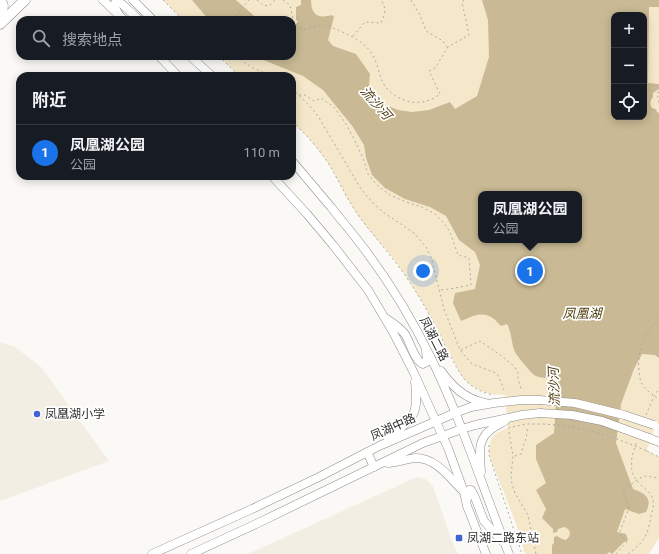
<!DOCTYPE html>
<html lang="zh">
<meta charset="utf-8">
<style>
body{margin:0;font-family:Roboto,"Noto Sans SC",sans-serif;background:#242831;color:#f1f3f6}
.controls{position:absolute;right:12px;top:12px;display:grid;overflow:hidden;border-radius:8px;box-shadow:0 2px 10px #0003}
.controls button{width:36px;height:36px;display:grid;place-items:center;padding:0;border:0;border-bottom:1px solid #363941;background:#171b24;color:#f1f3f6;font:20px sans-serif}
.you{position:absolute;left:423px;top:271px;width:14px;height:14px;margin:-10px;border:3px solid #fff;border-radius:50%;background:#1a73e8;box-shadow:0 0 0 6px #1a73e833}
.badge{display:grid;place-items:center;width:26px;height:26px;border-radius:50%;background:#1a73e8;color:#fff;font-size:13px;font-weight:700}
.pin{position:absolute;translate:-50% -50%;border:2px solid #fff;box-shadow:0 1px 4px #0006}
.popup{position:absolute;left:478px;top:191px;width:104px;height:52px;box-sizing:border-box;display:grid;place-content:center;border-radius:8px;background:#171b24;filter:drop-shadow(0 1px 3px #0005);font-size:13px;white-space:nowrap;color:#9ea1a6}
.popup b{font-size:15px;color:#f1f3f6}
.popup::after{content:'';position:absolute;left:50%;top:100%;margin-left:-8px;border:8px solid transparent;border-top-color:#171b24}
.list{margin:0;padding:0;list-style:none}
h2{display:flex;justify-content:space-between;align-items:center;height:52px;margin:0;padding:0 16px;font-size:17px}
h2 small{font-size:13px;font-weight:400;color:#9ea1a6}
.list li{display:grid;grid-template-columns:26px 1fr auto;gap:12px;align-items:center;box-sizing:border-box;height:56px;padding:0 16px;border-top:1px solid #363941}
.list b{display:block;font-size:15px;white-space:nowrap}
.list p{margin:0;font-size:13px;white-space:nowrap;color:#9ea1a6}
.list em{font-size:13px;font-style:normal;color:#9ea1a6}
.icon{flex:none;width:22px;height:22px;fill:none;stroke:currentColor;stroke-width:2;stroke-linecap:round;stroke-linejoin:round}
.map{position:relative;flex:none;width:659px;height:554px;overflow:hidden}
.search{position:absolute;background:#171b24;box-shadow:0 2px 10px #0003;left:16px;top:16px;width:280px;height:44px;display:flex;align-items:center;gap:10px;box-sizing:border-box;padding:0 14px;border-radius:12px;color:#9ea1a6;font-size:15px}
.panel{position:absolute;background:#171b24;box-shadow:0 2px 10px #0003;left:16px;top:72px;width:280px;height:108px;border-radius:12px}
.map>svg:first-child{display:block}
.built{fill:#f3eee3}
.green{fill:#f5e8ca;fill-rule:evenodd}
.water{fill:#c9b994;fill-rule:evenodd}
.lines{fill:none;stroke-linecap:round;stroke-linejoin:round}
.minor-casing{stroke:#8f8d8a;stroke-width:9}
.major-casing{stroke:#8f8d8a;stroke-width:11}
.path{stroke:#adaba8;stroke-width:1;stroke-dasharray:2 3;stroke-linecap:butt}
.minor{stroke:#fff;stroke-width:8}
.major{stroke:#fff;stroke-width:10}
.minor-bridge-casing{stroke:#8f8d8a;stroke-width:9;stroke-linecap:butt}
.path-bridge{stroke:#adaba8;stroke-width:1;stroke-dasharray:2 3;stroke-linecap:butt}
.minor-bridge{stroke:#fff;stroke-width:8}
.poi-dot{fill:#4064d6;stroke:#fff;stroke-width:1.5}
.labels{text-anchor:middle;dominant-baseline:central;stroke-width:3.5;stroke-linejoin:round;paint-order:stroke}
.street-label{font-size:12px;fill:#31302e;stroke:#fff}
.poi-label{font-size:12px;fill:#31302e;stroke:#fff;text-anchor:start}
.water-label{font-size:13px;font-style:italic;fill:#503e10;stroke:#fff}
</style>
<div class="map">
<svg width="659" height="554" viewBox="0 0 659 554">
<rect width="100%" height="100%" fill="#fbf9f5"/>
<g class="built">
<polygon points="0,342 15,347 41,367 109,461 0,501"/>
<polygon points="417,477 426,479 433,486 453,544 458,554 248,554"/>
</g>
<path class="green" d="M163,0H659V424H656L647,450L659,457V538L649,554H525L515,521L489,455C489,438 493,433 508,428L505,395C490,395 477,391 466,381C460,375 457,367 453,360C445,346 439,331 431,317C419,297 407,277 393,258C380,242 366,228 355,211C347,199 341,186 334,173C326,158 306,133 292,122V76H239L219,56H292V20H183ZM614,15H644V117H614ZM481,194H579V240H481Z"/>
<g class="water">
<polygon points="192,0 236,0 259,20 209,20"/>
<path d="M301,0H311C311,15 318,19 332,15L334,17L328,40L333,46L356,54L370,74L369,86L377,98L386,105L398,110L412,112L429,110L450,102L455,109L477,96L489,57L488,20L482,0H659V7H649L648,83L659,84V89L653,93V97C649,101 649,109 656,109L657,112L659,113V358L655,355L642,354L634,369L621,404L616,443L633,489C645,493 653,498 646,512L639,514L625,509L617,532L626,534L628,540L623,543L612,554L609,552L607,554H552V545L554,543V537L557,536L562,539L566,540C572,535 571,529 564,527L558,529L557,532L553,533V529L542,518L546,509L536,490L546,483L536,459V445L554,433L557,387C548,373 541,381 533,374C529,370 517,356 515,352C511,343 512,333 507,324L501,326C488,310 479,313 461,321L453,303L455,293L475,289L480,265L475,252L459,240L446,216L430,207L405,199L385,188L372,175L366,158L364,145L353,127L323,90L303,76L261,59L257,56H292V31L298,21L296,20V7L301,5ZM614,15H644V117H614ZM481,194H579V240H481Z"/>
</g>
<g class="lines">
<g class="minor-casing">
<g id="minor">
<polyline points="103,0 124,20"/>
<polyline points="133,0 153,20"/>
<polyline points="119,15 114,6 115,3 118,2 122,4 139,20"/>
<polyline points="159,56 178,76"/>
<polyline points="190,56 212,76"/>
<path d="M292,161C305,176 318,192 331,207C340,219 350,230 359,242C387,278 411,317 431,358C462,421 483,489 509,554"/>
<polyline points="272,176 307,214 333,245 368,290 393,332 414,373 448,448 464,492 467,506 486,554"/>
<path d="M387,319C393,323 400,328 405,334C410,342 415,361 423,364L427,362L426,351"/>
<path d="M441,371C452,386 465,399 485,403"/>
<path d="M388,438C414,418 419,415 415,382"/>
<polyline points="649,438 659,442"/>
<polyline points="367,452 374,467"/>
<path d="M388,463C397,462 407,459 416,458C436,458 449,477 462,490"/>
<path d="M481,472C480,454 476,439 493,428C497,425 501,424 505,421"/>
<polyline points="467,499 466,496 469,490 471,490 474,495 484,521 502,541"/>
<polyline points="152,554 252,509 319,477 379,446 455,413 471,407 494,403 521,400 539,400"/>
<polyline points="191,554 256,524 423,443 462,429 475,425 522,415 540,413"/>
</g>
</g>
<g class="major-casing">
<g id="major">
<path d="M0,2L2,3C4,7 3,9 0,12"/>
<polyline points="0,24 25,0"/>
</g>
</g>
<g class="path">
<polyline points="163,0 183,20"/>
<polyline points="257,0 263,5 269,6 275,0"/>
<path d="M283,0L290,5L294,24L303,30C308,29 320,24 324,25C328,25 332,28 336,29C351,36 367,42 374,58C378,65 379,74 382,81C390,98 413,107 430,100C433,99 437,96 440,94L429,71L435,68L448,47L469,35L462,2L464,0"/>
<polyline points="411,0 420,15 426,31 443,41 447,47"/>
<polyline points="232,20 249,0"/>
<path d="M353,36L365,22L381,23C385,14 387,9 381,0"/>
<polyline points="219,56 239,76"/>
<polyline points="236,56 251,67 271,76"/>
<polyline points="292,89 307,103 318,116 361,189 372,202 383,212 414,233 426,247 431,257 444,309 460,350 472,364 496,373 499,377 504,390"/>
<polyline points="659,92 657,93 659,103"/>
<polyline points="299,95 305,95 314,101 321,98 334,107 346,124 354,139 363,158 368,174 377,185 390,195 406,202 422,207 435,214 444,223 450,232 458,255 469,258 471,285 450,289 440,290"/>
<path d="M292,122C306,133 326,157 334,173C341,186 347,198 355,210C366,227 380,242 392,258C407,276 420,298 432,319C439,332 445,346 452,359C456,366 460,374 465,380C473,388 483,393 494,395"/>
<path d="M659,319C644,332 637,350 639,370C639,374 640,379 641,382C645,390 653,395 659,400"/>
<polyline points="461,350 480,341 503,357 514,366 518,373 518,378 521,389"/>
<polyline points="646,415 654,396 659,389"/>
<polyline points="508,428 526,424 543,424"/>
<polyline points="509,432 513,456 511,476 512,484 515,493 528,515 536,554"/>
<polyline points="489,445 489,455 522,554"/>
<polyline points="647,451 659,457"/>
<path d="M515,456L521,454C523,445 528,437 527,428"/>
<polyline points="616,554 627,542 619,534 629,508 623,490 640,478 645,476 659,478"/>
<path d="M628,554C644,542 648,536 651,516C653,509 655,502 651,495C648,490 641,486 638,482C627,470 632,454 637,441"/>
</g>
<use href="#minor" class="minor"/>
<use href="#major" class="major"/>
<g class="minor-bridge-casing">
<g id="minor-bridge">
<polyline points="539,400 575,403 624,415 654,425"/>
<polyline points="540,413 572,415 602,421 649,438"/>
</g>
</g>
<path class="path-bridge" d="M543,424C556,425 569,426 581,429C604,433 625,442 647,451"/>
<use href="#minor-bridge" class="minor-bridge"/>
</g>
<g class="poi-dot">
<circle cx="37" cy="414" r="4"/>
<rect x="455" y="534" width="8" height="8" rx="2"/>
</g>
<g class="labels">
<g class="street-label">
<text transform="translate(434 339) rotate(63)">凤湖二路</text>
<text transform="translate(393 427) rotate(-24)">凤湖中路</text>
</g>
<g class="poi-label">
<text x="45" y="414">凤凰湖小学</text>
<text x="467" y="538">凤湖二路东站</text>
</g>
<g class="water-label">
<text transform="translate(376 103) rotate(49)">流沙河</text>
<text x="582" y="313">凤凰湖</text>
<text transform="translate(554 387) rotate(-92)">流沙河</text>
</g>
</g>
</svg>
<div class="controls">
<button>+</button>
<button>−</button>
<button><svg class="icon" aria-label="locate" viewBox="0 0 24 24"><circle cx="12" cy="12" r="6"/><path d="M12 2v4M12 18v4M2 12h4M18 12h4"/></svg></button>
</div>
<div class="you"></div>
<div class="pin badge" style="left:530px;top:271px">1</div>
<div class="popup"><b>凤凰湖公园</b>公园</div>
<div class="search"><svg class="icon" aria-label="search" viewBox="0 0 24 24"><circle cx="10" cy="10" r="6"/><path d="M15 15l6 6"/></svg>搜索地点</div>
<section class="panel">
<h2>附近<small></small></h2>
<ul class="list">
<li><span class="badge">1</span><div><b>凤凰湖公园</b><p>公园</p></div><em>110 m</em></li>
</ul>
</section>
</div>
